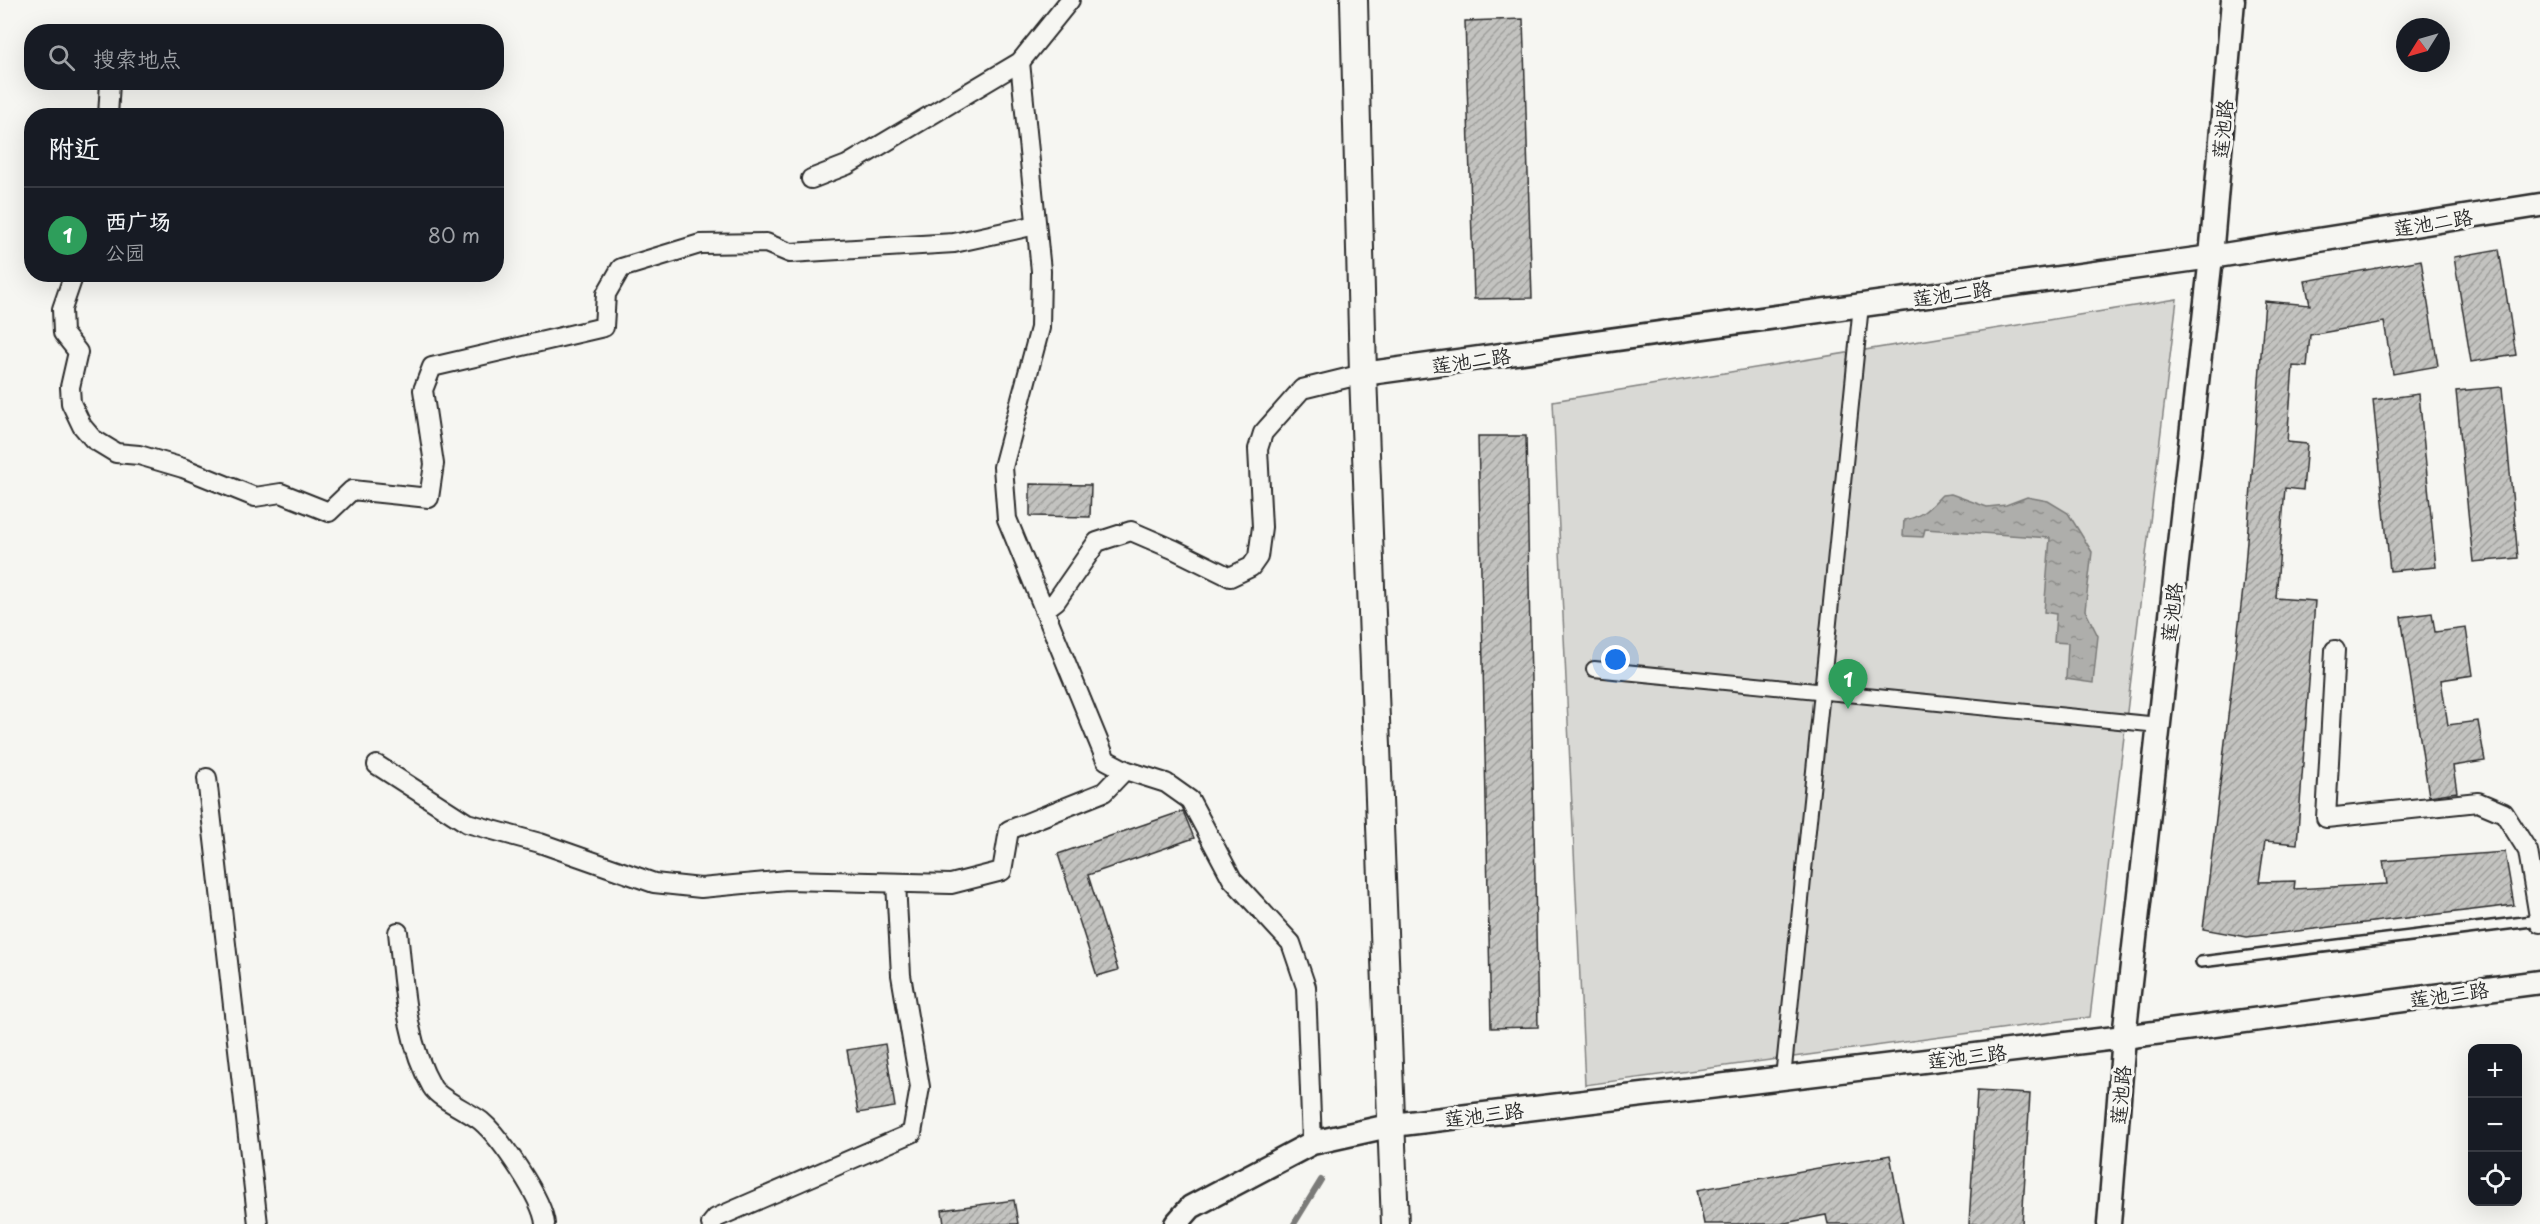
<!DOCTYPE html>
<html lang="zh">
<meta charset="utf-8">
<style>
body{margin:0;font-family:"Playpen Sans","LXGW WenKai TC",sans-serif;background:#242831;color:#f1f3f6}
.controls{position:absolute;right:18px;bottom:18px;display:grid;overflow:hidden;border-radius:12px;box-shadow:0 6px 24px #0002}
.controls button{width:54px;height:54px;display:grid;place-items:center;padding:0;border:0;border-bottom:2px solid #363941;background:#171b24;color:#f1f3f6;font:30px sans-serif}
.compass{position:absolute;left:2396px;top:18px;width:54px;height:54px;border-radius:50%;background:#171b24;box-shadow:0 6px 24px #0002;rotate:233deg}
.you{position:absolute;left:1616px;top:660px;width:21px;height:21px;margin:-15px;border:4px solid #fff;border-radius:50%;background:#1a73e8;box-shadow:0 0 0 9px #1a73e833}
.badge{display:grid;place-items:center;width:39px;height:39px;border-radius:50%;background:#8c9099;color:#fff;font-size:20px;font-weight:700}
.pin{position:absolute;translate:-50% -50px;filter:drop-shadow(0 2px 3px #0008)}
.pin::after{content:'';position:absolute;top:32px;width:21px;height:18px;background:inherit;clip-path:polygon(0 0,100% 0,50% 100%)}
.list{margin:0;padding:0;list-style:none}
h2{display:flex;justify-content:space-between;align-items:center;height:78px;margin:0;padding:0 24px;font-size:26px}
h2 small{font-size:20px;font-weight:400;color:#9ea1a6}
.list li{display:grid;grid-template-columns:39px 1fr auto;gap:18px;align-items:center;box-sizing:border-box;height:96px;padding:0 24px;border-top:2px solid #363941}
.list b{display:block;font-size:22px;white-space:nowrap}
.list p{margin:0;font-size:20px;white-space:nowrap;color:#9ea1a6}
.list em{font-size:20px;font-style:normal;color:#9ea1a6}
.icon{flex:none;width:33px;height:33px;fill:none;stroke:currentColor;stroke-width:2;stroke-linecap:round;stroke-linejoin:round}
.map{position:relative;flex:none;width:2540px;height:1224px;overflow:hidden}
.search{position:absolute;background:#171b24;box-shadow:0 6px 24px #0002;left:24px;top:24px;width:480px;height:66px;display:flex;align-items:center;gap:15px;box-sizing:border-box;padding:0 21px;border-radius:24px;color:#9ea1a6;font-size:22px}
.panel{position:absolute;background:#171b24;box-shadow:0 6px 24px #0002;left:24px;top:108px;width:480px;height:174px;border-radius:24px}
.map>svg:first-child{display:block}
.park{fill:#d9d9d5;stroke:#828280;stroke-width:1.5}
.water{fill:url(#water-ripples);stroke:#7a7a78;stroke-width:1.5}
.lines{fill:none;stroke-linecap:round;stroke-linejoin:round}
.stream{stroke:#7a7a78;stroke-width:6}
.building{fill:url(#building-hatch);stroke:#2b2b2b;stroke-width:1.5}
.service-casing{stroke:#2b2b2b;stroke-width:14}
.pedestrian-casing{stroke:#2b2b2b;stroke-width:18}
.minor-casing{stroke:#2b2b2b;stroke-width:22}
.tertiary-casing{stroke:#2b2b2b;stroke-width:27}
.secondary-casing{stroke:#2b2b2b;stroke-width:30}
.service{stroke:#f6f6f2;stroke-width:9}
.pedestrian{stroke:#f6f6f2;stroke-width:14}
.minor{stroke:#f6f6f2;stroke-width:18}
.tertiary{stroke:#f6f6f2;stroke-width:22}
.secondary{stroke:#f6f6f2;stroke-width:26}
.labels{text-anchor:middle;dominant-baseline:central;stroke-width:6;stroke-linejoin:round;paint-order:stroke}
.street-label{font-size:20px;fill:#2b2b2b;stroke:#f6f6f2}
</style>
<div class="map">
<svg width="2540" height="1224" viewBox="0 0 2540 1224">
<defs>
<pattern id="water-ripples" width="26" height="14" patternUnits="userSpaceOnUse" patternTransform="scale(1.5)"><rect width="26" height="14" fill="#aeaeab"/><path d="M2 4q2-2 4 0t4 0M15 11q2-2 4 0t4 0" fill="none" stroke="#8e8e8b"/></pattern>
<pattern id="building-hatch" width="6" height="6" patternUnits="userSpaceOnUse" patternTransform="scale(1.5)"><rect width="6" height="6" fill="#c3c3c0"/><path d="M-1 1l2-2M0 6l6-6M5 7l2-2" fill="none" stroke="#9f9f9c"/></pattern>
</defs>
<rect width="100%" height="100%" fill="#f6f6f2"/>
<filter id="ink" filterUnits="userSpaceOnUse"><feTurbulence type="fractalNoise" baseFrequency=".0167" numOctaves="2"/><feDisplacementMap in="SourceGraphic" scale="12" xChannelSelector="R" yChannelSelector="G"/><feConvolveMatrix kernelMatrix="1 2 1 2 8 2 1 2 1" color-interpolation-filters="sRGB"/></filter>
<g filter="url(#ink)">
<polygon class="park" points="2177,299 2090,1017 1585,1085 1553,401"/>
<path class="water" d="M1951,494L1987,507L2006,505L2027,497L2048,501L2068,513L2092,552L2085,610L2098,636L2093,683L2066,679L2068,643L2054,642L2056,614L2044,612L2050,538L1925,529L1923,537L1903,536L1904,520C1922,517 1930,507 1942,495Z"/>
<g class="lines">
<polyline class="stream" points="1294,1224 1321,1180"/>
</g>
<g class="building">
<polygon points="1523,19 1532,298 1474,299 1465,21"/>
<polygon points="2499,249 2516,355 2471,362 2454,257"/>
<polygon points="2421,260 2438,366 2393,374 2384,322 2310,335 2307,367 2293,366 2287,442 2307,444 2303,490 2285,488 2276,598 2315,601 2297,844 2265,841 2259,882 2295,881 2294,889 2387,884 2383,861 2505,852 2514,905 2247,937 2203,929 2244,580 2265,301 2310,305 2305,281"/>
<polygon points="2502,387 2518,558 2473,562 2456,391"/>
<polygon points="2419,394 2436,567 2390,571 2373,400"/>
<polygon points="1478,436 1526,436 1538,1027 1491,1028"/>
<polygon points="1030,484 1091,485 1090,517 1030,516"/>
<polygon points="2432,613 2435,632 2466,628 2473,675 2441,680 2448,725 2478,721 2485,761 2453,766 2457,792 2429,796 2401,617"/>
<polygon points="1183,811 1194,838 1088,875 1118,970 1097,976 1058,854"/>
<polygon points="885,1044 895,1107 858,1113 847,1050"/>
<polygon points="1977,1091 2030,1094 2022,1224 1969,1224"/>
<polygon points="1890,1155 1903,1224 1828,1224 1826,1215 1780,1224 1704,1224 1697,1190"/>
<polygon points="1014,1200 1018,1224 944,1224 942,1210"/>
</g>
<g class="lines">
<g class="service-casing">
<polyline id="service" points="2201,962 2540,920"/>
</g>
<g class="pedestrian-casing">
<g id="pedestrian">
<polyline points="1594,669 2159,725"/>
<polyline points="1783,1078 1861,305"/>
</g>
</g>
<g class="minor-casing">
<g id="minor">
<polyline points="1020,62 1041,271 1040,328 1003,467 1007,519 1106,760 1125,770 1166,783 1190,800 1232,879 1291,943 1306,987 1312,1143"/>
<polyline points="108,116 110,82"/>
<polyline points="811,179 847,165 1020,62 1070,0"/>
<polyline points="74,274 62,309 63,333 78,352 70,387 71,403 82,426 93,439 116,453 139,455 183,468 255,497 281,493 329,512 352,490 429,498 434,464 423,390 432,367 604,327 606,294 621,268 700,244 766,243 790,253 954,243 1036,225"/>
<polyline points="1044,610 1056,601 1097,542 1131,531 1175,550 1230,577 1251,567 1258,557 1262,527 1258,449 1263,433 1302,389 1363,374"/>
<polyline points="2335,650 2326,818 2478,802 2504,813 2528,851 2540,923"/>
<polyline points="377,765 467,823 540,843 654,883 701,888 787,880 951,884 1002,871 1009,830 1104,792 1125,770"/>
<polyline points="207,778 258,1224"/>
<path d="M398,932C404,985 405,1040 432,1087C439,1099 468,1111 481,1121C500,1137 543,1199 545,1224"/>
<polyline points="711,1224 716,1218 912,1133 920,1087 901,975 896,883"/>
</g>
</g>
<g class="tertiary-casing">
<g id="tertiary">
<polyline points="1363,374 2211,257 2540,205"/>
<polyline points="1176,1224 1191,1207 1312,1143 1393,1125 2124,1037 2540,982"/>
<polyline points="2109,1224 2124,1037 2211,257 2233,0"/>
</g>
</g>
<g class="secondary-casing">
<polyline id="secondary" points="1354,0 1363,374 1395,1224"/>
</g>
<use href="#service" class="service"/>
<use href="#pedestrian" class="pedestrian"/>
<use href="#minor" class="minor"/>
<use href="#tertiary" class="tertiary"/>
<use href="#secondary" class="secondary"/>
</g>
</g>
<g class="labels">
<g class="street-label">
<text transform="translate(2222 129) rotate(-85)">莲池路</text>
<text transform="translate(2433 222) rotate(-9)">莲池二路</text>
<text transform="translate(1952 293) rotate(-8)">莲池二路</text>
<text transform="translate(1471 360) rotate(-8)">莲池二路</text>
<text transform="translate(2171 612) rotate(-84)">莲池路</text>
<text transform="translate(2449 994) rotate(-8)">莲池三路</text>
<text transform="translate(1967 1056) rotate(-7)">莲池三路</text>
<text transform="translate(2120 1095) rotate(-85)">莲池路</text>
<text transform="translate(1484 1114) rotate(-7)">莲池三路</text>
</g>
</g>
</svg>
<div class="controls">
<button>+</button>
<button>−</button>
<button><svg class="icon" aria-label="locate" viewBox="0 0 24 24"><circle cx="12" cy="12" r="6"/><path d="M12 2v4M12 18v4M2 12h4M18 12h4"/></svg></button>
</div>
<svg class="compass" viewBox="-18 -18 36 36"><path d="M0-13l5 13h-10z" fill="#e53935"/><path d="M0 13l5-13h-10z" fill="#9ea1a6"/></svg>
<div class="you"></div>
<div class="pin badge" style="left:1848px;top:709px;background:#2e9e5b">1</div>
<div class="search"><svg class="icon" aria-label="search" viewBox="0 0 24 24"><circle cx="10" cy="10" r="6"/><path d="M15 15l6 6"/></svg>搜索地点</div>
<section class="panel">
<h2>附近<small></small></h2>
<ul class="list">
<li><span class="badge" style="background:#2e9e5b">1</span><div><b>西广场</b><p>公园</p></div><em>80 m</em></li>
</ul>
</section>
</div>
